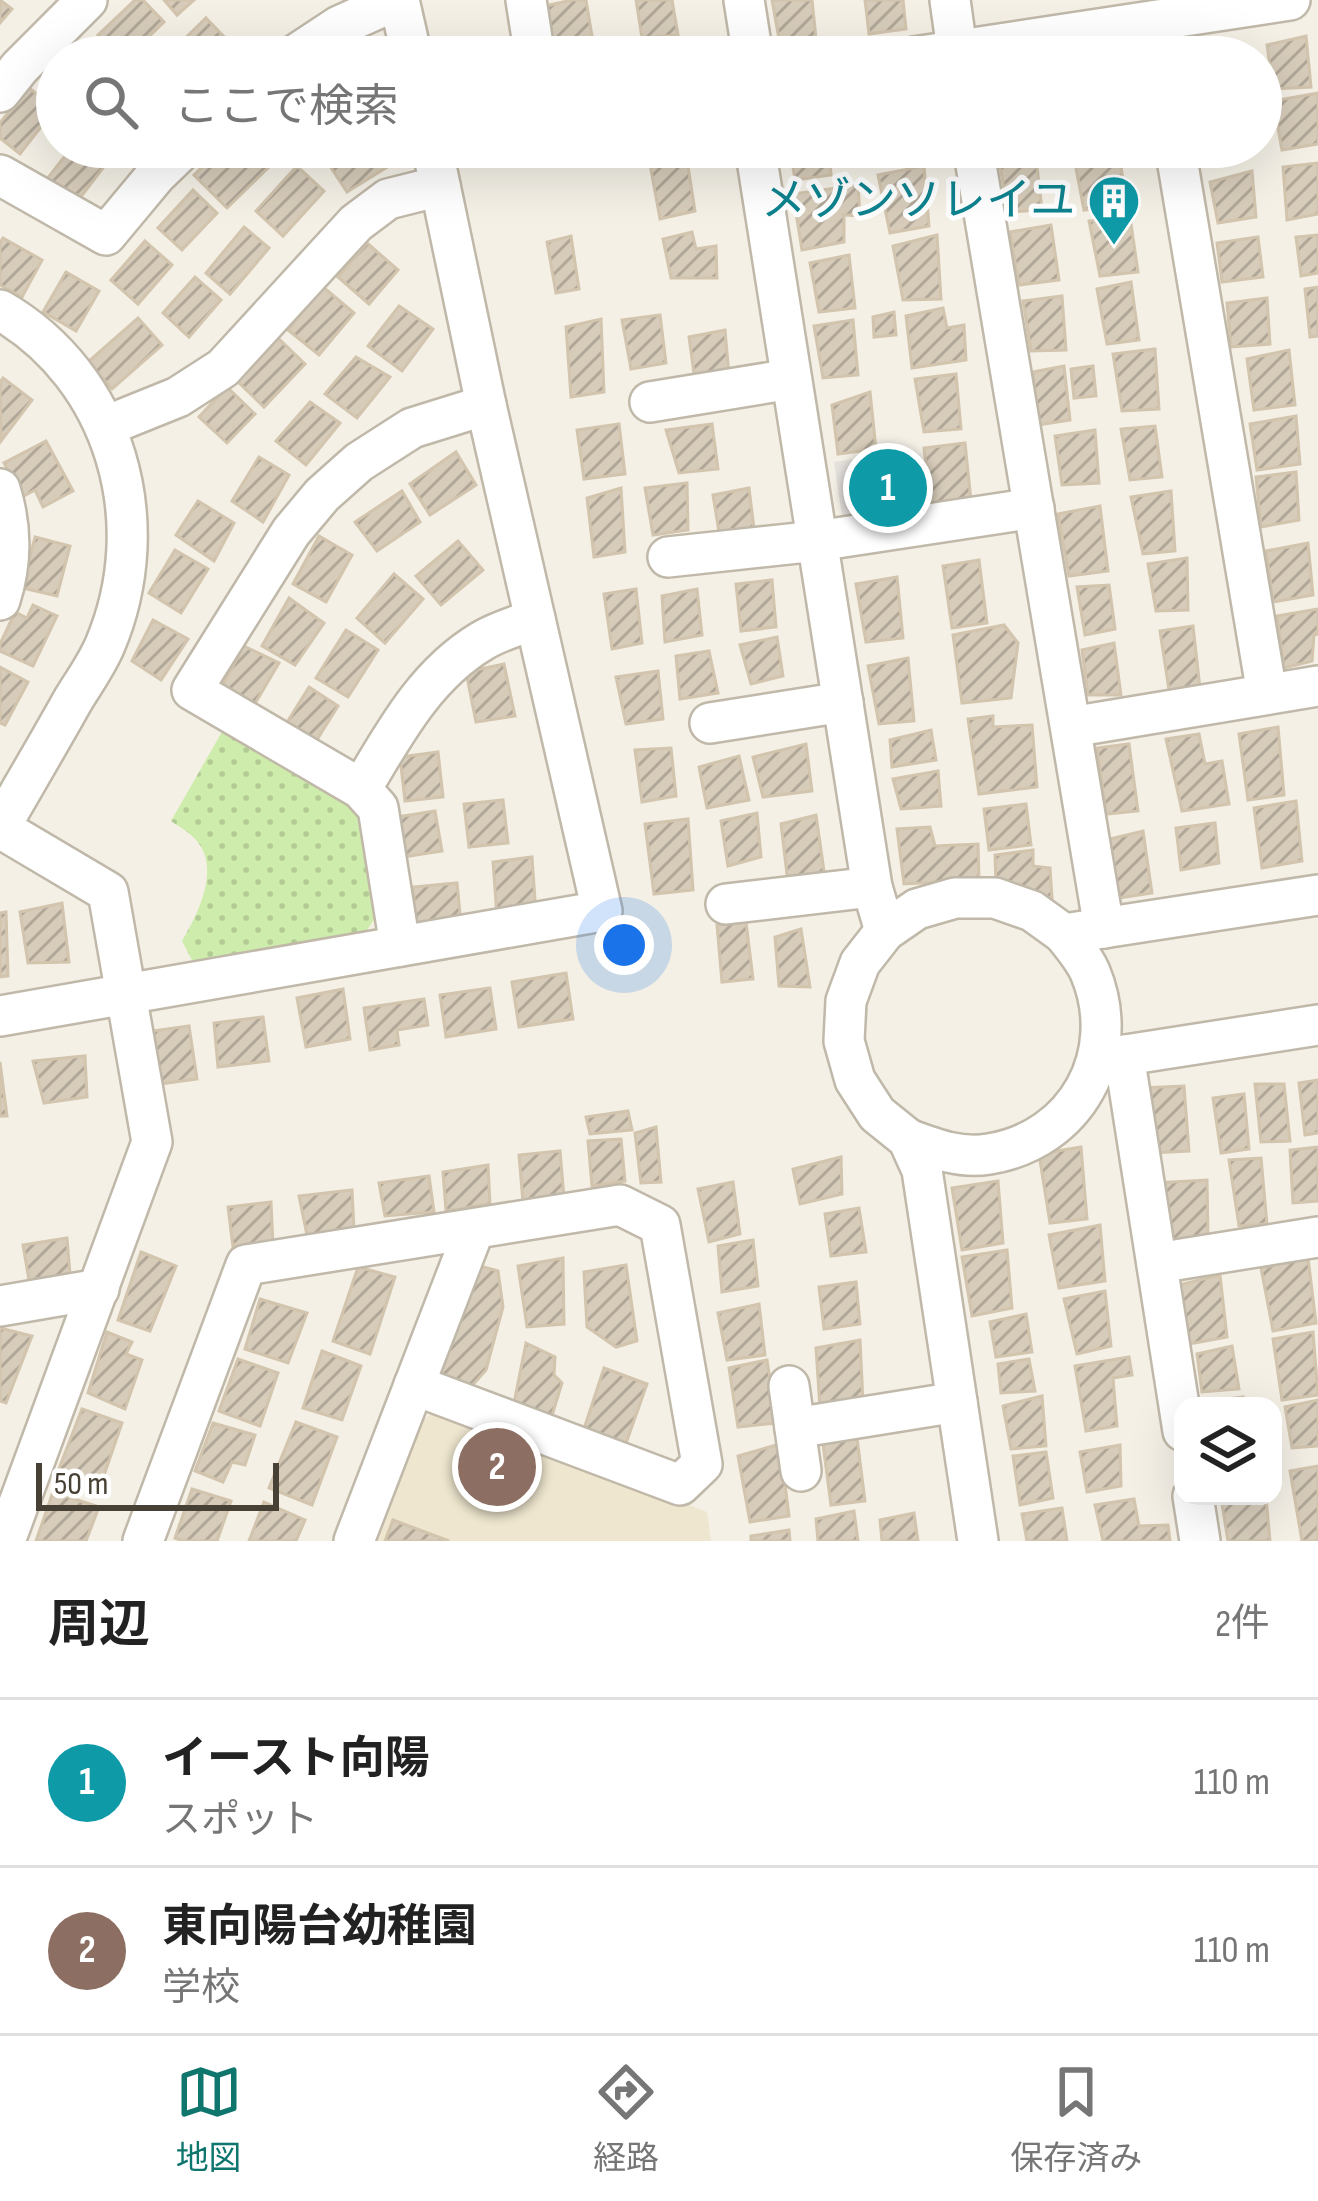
<!DOCTYPE html>
<html lang="ja">
<meta charset="utf-8">
<style>
body{margin:0;font-family:"Sofia Sans Condensed","Noto Sans JP",sans-serif;background:#f2f2f2;color:#222}
.controls{position:absolute;right:36px;bottom:36px;display:grid;overflow:hidden;border-radius:24px;box-shadow:0 12px 48px #0002}
.controls button{width:108px;height:108px;display:grid;place-items:center;padding:0;border:0;border-bottom:3px solid #e0e0e0;background:#fff;color:#222;font:60px sans-serif}
.scale{position:absolute;left:36px;bottom:30px;width:243px;box-sizing:border-box;padding-left:12px;border:6px solid #474034;border-top:0;font-size:33px;line-height:42px;white-space:nowrap;color:#474034;-webkit-text-stroke:9px #fff;paint-order:stroke}
.you{position:absolute;left:624px;top:945px;width:42px;height:42px;margin:-30px;border:9px solid #fff;border-radius:50%;background:#1a73e8;box-shadow:0 0 0 18px #1a73e833}
.badge{display:grid;place-items:center;width:78px;height:78px;border-radius:50%;background:#0f766e;color:#fff;font-size:39px;font-weight:700}
.pin{position:absolute;translate:-50% -50%;border:6px solid #fff;box-shadow:0 3px 12px #0006}
.list{margin:0;padding:0;list-style:none}
h2{display:flex;justify-content:space-between;align-items:center;height:156px;margin:0;padding:0 48px;font-size:51px}
h2 small{font-size:39px;font-weight:400;color:#767676}
.list li{display:grid;grid-template-columns:78px 1fr auto;gap:36px;align-items:center;box-sizing:border-box;height:168px;padding:0 48px;border-top:3px solid #e0e0e0}
.list b{display:block;font-size:45px;white-space:nowrap}
.list p{margin:0;font-size:39px;white-space:nowrap;color:#767676}
.list em{font-size:39px;font-style:normal;color:#767676}
.icon{flex:none;width:66px;height:66px;fill:none;stroke:currentColor;stroke-width:2;stroke-linecap:round;stroke-linejoin:round}
.map{position:relative;flex:none;width:1318px;height:1541px;overflow:hidden}
.search{position:absolute;background:#fff;box-shadow:0 12px 48px #0002;left:36px;right:36px;top:36px;height:132px;display:flex;align-items:center;gap:30px;box-sizing:border-box;padding:0 42px;border-radius:66px;color:#767676;font-size:45px}
.sheet{height:492px;background:#fff}
nav{display:flex;justify-content:space-around;align-items:center;box-sizing:border-box;height:168px;border-top:3px solid #e0e0e0;background:#fff;font-size:33px;color:#767676}
nav a{display:grid;justify-items:center;gap:6px}
nav .on{color:#0f766e}
.map>svg:first-child{display:block}
.education{fill:#eee6ce}
.grass{fill:url(#grass-dots)}
.parking{fill:#e5e2de}
.building{fill:url(#building-hatch);stroke:#d2c4ad;stroke-width:3}
.lines{fill:none;stroke-linecap:round;stroke-linejoin:round}
.minor-casing{stroke:#c0b8a8;stroke-width:44}
.minor{stroke:#fff;stroke-width:39}
.labels{text-anchor:middle;dominant-baseline:central;stroke-width:10;stroke-linejoin:round;paint-order:stroke}
.culture-label{font-size:45px;fill:#0d838f;stroke:#fff;text-anchor:end}
</style>
<div class="map">
<svg width="1318" height="1541" viewBox="0 0 1318 1541">
<defs>
<pattern id="grass-dots" width="8" height="8" patternUnits="userSpaceOnUse" patternTransform="scale(3)"><rect width="8" height="8" fill="#ceecab"/><path d="M2 2h.1M6 6h.1" fill="none" stroke="#b2cb94" stroke-width="1.8" stroke-linecap="round"/></pattern>
<pattern id="building-hatch" width="6" height="6" patternUnits="userSpaceOnUse" patternTransform="scale(3)"><rect width="6" height="6" fill="#d7ccba"/><path d="M-1 1l2-2M0 6l6-6M5 7l2-2" fill="none" stroke="#b0a798"/></pattern>
</defs>
<rect width="100%" height="100%" fill="#f4f0e6"/>
<polygon class="education" points="441,1407 707,1512 711,1541 374,1541 420,1422"/>
<path class="grass" d="M223,730L346,800L363,824L377,915L361,939L196,968L182,941C198,914 222,867 195,839C189,832 178,826 171,821Z"/>
<polygon class="parking" points="853,459 861,515 842,517 834,462"/>
<g class="building">
<polygon points="0,0 12,9 0,23"/>
<polygon points="135,0 143,0 164,22 128,57 120,57 98,35"/>
<polygon points="164,0 194,0 177,15"/>
<polygon points="572,0 586,0 594,48 550,52 545,6"/>
<polygon points="636,0 672,0 678,35 642,38"/>
<polygon points="772,0 812,0 817,48 781,50"/>
<polygon points="865,0 903,0 906,29 869,34"/>
<polygon points="206,18 232,45 220,57 166,57"/>
<polygon points="1306,36 1311,87 1273,89 1267,45"/>
<polygon points="85,43 102,57 73,57"/>
<polygon points="687,45 687,57 647,57 646,51"/>
<polygon points="1235,47 1236,57 1195,57"/>
<polygon points="28,87 55,109 20,154 0,138 0,123"/>
<polygon points="1318,93 1318,144 1282,150 1273,101"/>
<polygon points="72,147 92,147 109,160 77,202 47,179"/>
<polygon points="242,147 250,147 269,167 227,208 194,175 213,156 223,167"/>
<polygon points="340,147 388,147 397,161 347,192 324,157"/>
<polygon points="652,147 667,147 673,164 687,160 695,211 660,219 647,148"/>
<polygon points="790,147 829,147 831,175 795,180"/>
<polygon points="878,147 914,147 915,150 879,157"/>
<polygon points="1203,147 1240,147 1241,160 1206,164"/>
<polygon points="1119,149 1126,205 1084,210 1074,158"/>
<polygon points="1036,157 1042,210 1008,212 999,160"/>
<polygon points="1318,163 1318,214 1287,220 1283,167"/>
<polygon points="297,166 324,191 283,236 256,211"/>
<polygon points="924,166 929,226 890,233 878,175"/>
<polygon points="1252,171 1256,217 1218,223 1210,182"/>
<polygon points="858,185 860,216 844,215 844,242 802,250 793,194"/>
<polygon points="193,190 217,213 182,250 158,228"/>
<polygon points="1130,217 1138,272 1100,276 1089,221"/>
<polygon points="1051,225 1059,280 1019,285 1010,232"/>
<polygon points="244,227 269,248 230,294 206,273"/>
<polygon points="692,232 696,249 716,246 717,278 671,278 663,239"/>
<polygon points="937,235 941,299 903,300 893,246"/>
<polygon points="1318,235 1318,273 1301,276 1296,237"/>
<polygon points="571,236 579,289 556,293 547,242"/>
<polygon points="1258,237 1263,277 1222,282 1217,243"/>
<polygon points="3,238 42,260 22,297 0,285 0,243"/>
<polygon points="145,241 172,265 138,304 111,280"/>
<polygon points="367,243 398,270 369,304 338,277"/>
<polygon points="849,255 855,308 819,312 810,263"/>
<polygon points="66,272 99,291 76,331 43,312"/>
<polygon points="195,277 221,300 189,337 163,313"/>
<polygon points="1131,282 1139,340 1107,344 1097,289"/>
<polygon points="323,287 354,313 319,355 288,330"/>
<polygon points="1318,287 1318,336 1310,337 1305,289"/>
<polygon points="1062,296 1066,350 1031,351 1023,301"/>
<polygon points="1267,298 1270,344 1231,347 1227,303"/>
<polygon points="399,306 433,329 402,371 368,346"/>
<polygon points="943,308 947,328 964,325 966,360 912,368 906,316"/>
<polygon points="894,312 896,335 874,337 873,317"/>
<polygon points="660,315 666,363 631,369 622,320"/>
<polygon points="138,318 162,345 112,389 88,362"/>
<polygon points="601,319 604,392 571,397 566,327"/>
<polygon points="853,320 858,375 823,378 814,326"/>
<polygon points="725,330 729,375 695,381 689,337"/>
<polygon points="277,337 305,364 264,407 236,380"/>
<polygon points="1155,349 1159,409 1122,411 1113,354"/>
<polygon points="1289,350 1295,405 1254,410 1247,359"/>
<polygon points="356,357 390,377 357,418 325,394"/>
<polygon points="1064,366 1070,420 1038,425 1033,372"/>
<polygon points="1093,366 1096,396 1074,398 1071,369"/>
<polygon points="956,374 961,429 924,432 915,379"/>
<polygon points="3,378 32,400 1,441 0,382"/>
<polygon points="227,387 255,414 227,443 199,417"/>
<polygon points="870,392 876,449 838,454 832,405"/>
<polygon points="310,402 340,423 306,465 276,441"/>
<polygon points="1296,416 1300,464 1257,470 1250,424"/>
<polygon points="619,424 625,474 584,479 577,430"/>
<polygon points="712,424 718,469 679,473 666,430"/>
<polygon points="1155,426 1162,477 1130,480 1121,429"/>
<polygon points="1095,430 1099,483 1062,485 1055,436"/>
<polygon points="46,441 73,491 43,507 35,490 22,497 4,463"/>
<polygon points="965,443 971,501 931,506 924,448"/>
<polygon points="456,452 476,485 430,515 410,484"/>
<polygon points="259,457 289,475 263,522 232,501"/>
<polygon points="907,457 916,513 867,521 860,462"/>
<polygon points="1296,472 1299,520 1261,527 1256,477"/>
<polygon points="687,483 688,530 653,535 645,488"/>
<polygon points="621,488 625,552 594,557 587,498"/>
<polygon points="749,488 755,537 720,538 713,495"/>
<polygon points="402,491 420,522 377,551 355,522"/>
<polygon points="1171,491 1175,551 1143,554 1131,497"/>
<polygon points="198,501 234,523 214,561 176,535"/>
<polygon points="1100,506 1108,571 1069,576 1058,514"/>
<polygon points="319,536 352,555 326,602 293,584"/>
<polygon points="35,537 70,546 57,596 22,588"/>
<polygon points="458,541 483,570 441,605 416,576"/>
<polygon points="1308,543 1313,595 1273,602 1266,551"/>
<polygon points="175,550 208,569 181,613 149,593"/>
<polygon points="1187,558 1188,610 1156,611 1148,564"/>
<polygon points="979,560 987,623 952,628 943,566"/>
<polygon points="394,574 423,599 385,643 357,618"/>
<polygon points="897,577 903,638 866,642 856,584"/>
<polygon points="772,580 776,627 741,631 736,584"/>
<polygon points="1109,585 1115,629 1085,635 1077,587"/>
<polygon points="636,589 642,643 612,649 604,594"/>
<polygon points="697,589 702,635 665,642 662,596"/>
<polygon points="289,598 324,623 295,665 262,646"/>
<polygon points="33,605 57,616 33,666 0,651 0,644 15,612 27,618"/>
<polygon points="1318,609 1318,634 1314,635 1312,661 1284,668 1277,616"/>
<polygon points="153,620 188,639 161,680 132,661"/>
<polygon points="1004,625 1018,643 1011,698 962,703 953,635"/>
<polygon points="1193,626 1200,688 1169,690 1160,631"/>
<polygon points="346,630 378,650 348,697 316,678"/>
<polygon points="777,637 783,676 751,684 740,645"/>
<polygon points="1114,643 1121,695 1088,695 1082,650"/>
<polygon points="244,646 279,663 253,707 220,689"/>
<polygon points="709,651 718,693 680,699 676,656"/>
<polygon points="908,658 914,721 879,724 868,666"/>
<polygon points="504,664 515,716 476,722 466,672"/>
<polygon points="0,667 28,682 5,725 0,723"/>
<polygon points="658,671 663,719 626,724 616,677"/>
<polygon points="309,687 338,706 310,751 281,732"/>
<polygon points="993,716 993,727 1032,725 1037,787 979,794 968,719"/>
<polygon points="1278,727 1284,795 1248,800 1239,734"/>
<polygon points="931,730 936,760 892,767 890,740"/>
<polygon points="1199,734 1205,764 1222,761 1229,804 1182,811 1166,739"/>
<polygon points="806,744 812,791 763,797 753,757"/>
<polygon points="1129,744 1138,811 1106,814 1097,748"/>
<polygon points="671,748 676,796 642,802 635,750"/>
<polygon points="438,752 443,797 405,801 400,757"/>
<polygon points="739,756 749,800 707,808 699,767"/>
<polygon points="938,771 941,806 901,809 893,779"/>
<polygon points="503,800 508,843 469,847 464,804"/>
<polygon points="1296,801 1302,861 1262,868 1254,808"/>
<polygon points="1026,804 1031,845 989,850 984,809"/>
<polygon points="435,811 442,851 403,857 397,817"/>
<polygon points="757,813 761,857 728,866 721,821"/>
<polygon points="816,815 825,878 788,883 781,824"/>
<polygon points="688,819 693,890 654,894 645,824"/>
<polygon points="1215,823 1219,863 1181,870 1176,828"/>
<polygon points="930,827 935,846 978,844 979,880 904,884 897,829"/>
<polygon points="1143,831 1152,893 1112,899 1106,840"/>
<polygon points="1033,850 1033,866 1050,868 1052,898 996,887 995,855"/>
<polygon points="532,857 536,914 497,916 493,862"/>
<polygon points="457,883 461,923 416,927 413,887"/>
<polygon points="62,903 69,962 28,963 20,912"/>
<polygon points="6,912 8,976 0,977 0,913"/>
<polygon points="746,922 753,979 722,982 717,925"/>
<polygon points="801,929 810,987 779,986 775,937"/>
<polygon points="566,973 573,1019 519,1027 512,982"/>
<polygon points="490,988 496,1029 446,1037 440,995"/>
<polygon points="343,989 350,1039 306,1047 297,998"/>
<polygon points="424,999 428,1025 397,1030 399,1045 370,1050 364,1008"/>
<polygon points="263,1017 269,1061 218,1067 214,1023"/>
<polygon points="189,1026 197,1079 160,1084 153,1031"/>
<polygon points="85,1056 87,1097 44,1103 33,1061"/>
<polygon points="0,1062 7,1116 0,1116"/>
<polygon points="1318,1080 1318,1133 1305,1135 1299,1083"/>
<polygon points="1255,1084 1284,1084 1290,1141 1261,1142"/>
<polygon points="1184,1086 1189,1151 1151,1153 1141,1088"/>
<polygon points="1244,1094 1249,1149 1221,1153 1213,1098"/>
<polygon points="628,1111 632,1130 590,1134 586,1117"/>
<polygon points="656,1127 661,1182 641,1183 635,1133"/>
<polygon points="621,1139 625,1181 592,1186 588,1141"/>
<polygon points="1081,1147 1087,1219 1050,1223 1039,1154"/>
<polygon points="1318,1147 1318,1201 1293,1203 1290,1150"/>
<polygon points="560,1151 564,1197 523,1202 519,1155"/>
<polygon points="841,1157 842,1194 800,1204 793,1169"/>
<polygon points="1261,1158 1267,1224 1239,1226 1229,1160"/>
<polygon points="488,1165 490,1204 446,1211 443,1172"/>
<polygon points="429,1176 434,1212 385,1216 379,1183"/>
<polygon points="1207,1180 1208,1236 1163,1241 1155,1183"/>
<polygon points="998,1181 1003,1243 962,1250 952,1188"/>
<polygon points="733,1182 740,1234 709,1242 698,1189"/>
<polygon points="352,1190 354,1229 307,1235 299,1196"/>
<polygon points="271,1202 273,1245 233,1247 228,1207"/>
<polygon points="859,1208 866,1252 831,1256 825,1214"/>
<polygon points="1100,1225 1105,1281 1059,1288 1049,1235"/>
<polygon points="67,1238 70,1274 29,1280 23,1245"/>
<polygon points="753,1240 758,1286 722,1292 718,1246"/>
<polygon points="1007,1250 1012,1308 972,1316 962,1257"/>
<polygon points="141,1252 176,1266 150,1331 118,1320"/>
<polygon points="563,1258 564,1324 527,1327 518,1266"/>
<polygon points="1308,1258 1316,1323 1273,1331 1261,1268"/>
<polygon points="476,1265 498,1271 503,1307 486,1370 468,1390 437,1380"/>
<polygon points="626,1265 637,1341 616,1347 587,1327 584,1272"/>
<polygon points="358,1267 395,1277 370,1354 333,1341"/>
<polygon points="1220,1275 1227,1337 1189,1344 1179,1285"/>
<polygon points="856,1282 860,1324 824,1329 819,1287"/>
<polygon points="1105,1291 1111,1346 1077,1354 1064,1299"/>
<polygon points="260,1299 307,1313 288,1363 245,1349"/>
<polygon points="759,1304 765,1355 727,1360 718,1313"/>
<polygon points="1026,1314 1032,1352 996,1357 990,1322"/>
<polygon points="0,1328 32,1336 6,1403 0,1401"/>
<polygon points="107,1332 132,1342 126,1354 142,1360 125,1409 88,1393"/>
<polygon points="1313,1332 1318,1395 1282,1400 1273,1339"/>
<polygon points="860,1340 863,1402 820,1408 816,1348"/>
<polygon points="526,1343 555,1357 554,1375 562,1383 550,1422 513,1408"/>
<polygon points="1232,1346 1239,1389 1202,1392 1197,1354"/>
<polygon points="322,1351 361,1366 342,1420 303,1408"/>
<polygon points="1129,1357 1132,1375 1113,1378 1117,1426 1086,1431 1075,1366"/>
<polygon points="238,1359 278,1373 260,1426 219,1411"/>
<polygon points="1029,1359 1035,1391 1001,1393 998,1364"/>
<polygon points="767,1360 777,1423 738,1427 729,1368"/>
<polygon points="604,1368 647,1384 624,1449 583,1432"/>
<polygon points="1042,1396 1046,1446 1011,1449 1003,1406"/>
<polygon points="1243,1397 1243,1406 1203,1406 1203,1402"/>
<polygon points="1318,1400 1318,1446 1292,1448 1285,1407"/>
<polygon points="82,1409 122,1423 100,1487 57,1474"/>
<polygon points="296,1422 337,1437 312,1505 269,1488"/>
<polygon points="213,1423 255,1435 245,1465 232,1462 223,1482 195,1471"/>
<polygon points="857,1438 865,1501 831,1505 823,1444"/>
<polygon points="780,1444 789,1516 750,1522 738,1456"/>
<polygon points="1120,1445 1121,1486 1087,1492 1080,1452"/>
<polygon points="1046,1452 1053,1498 1020,1505 1013,1456"/>
<polygon points="1318,1466 1318,1541 1302,1541 1290,1471"/>
<polygon points="192,1489 231,1501 217,1541 183,1541 175,1538"/>
<polygon points="53,1492 99,1507 86,1541 36,1541"/>
<polygon points="1266,1497 1270,1541 1228,1541 1222,1504"/>
<polygon points="1134,1499 1139,1526 1168,1525 1170,1541 1103,1541 1095,1505"/>
<polygon points="264,1502 305,1520 296,1541 249,1541"/>
<polygon points="1062,1508 1067,1541 1027,1541 1022,1514"/>
<polygon points="854,1511 858,1541 818,1541 816,1519"/>
<polygon points="914,1513 918,1541 882,1541 880,1520"/>
<polygon points="393,1520 449,1541 385,1541"/>
<polygon points="789,1530 790,1541 751,1541 751,1536"/>
</g>
<g class="lines">
<g class="minor-casing">
<g id="minor">
<polyline points="399,0 412,57"/>
<polyline points="526,0 535,57"/>
<polyline points="744,0 753,57"/>
<polyline points="950,0 958,57"/>
<polyline points="1154,21 1160,57"/>
<polyline points="292,57 339,26 397,0"/>
<polyline points="914,57 1290,0"/>
<polyline points="0,92 20,67 87,0"/>
<polyline points="755,147 872,887 885,931 860,963 846,1001 844,1041 855,1080 877,1114 908,1139 922,1170 978,1541"/>
<polyline points="973,147 1104,928"/>
<polyline points="1175,147 1267,694"/>
<polyline points="0,175 106,235 156,175 185,147"/>
<path d="M0,310C116,377 157,522 105,645C97,664 84,682 73,700C49,743 24,785 0,827"/>
<polyline points="650,402 791,379"/>
<polyline points="106,426 178,397 223,368 356,223 388,199 440,186"/>
<path d="M0,489C12,527 12,563 0,600"/>
<polyline points="668,557 817,541 1034,508"/>
<polyline points="710,723 843,702"/>
<polyline points="1071,727 1318,686"/>
<path d="M361,789C394,734 425,675 482,641C498,631 518,626 535,619"/>
<polyline points="0,828 108,892 152,1142 5,1541"/>
<polyline points="726,904 872,887"/>
<polyline points="885,931 917,909 955,898 995,898 1032,911 1064,934 1318,895"/>
<polyline points="400,946 378,808 361,789 192,690 291,532 322,495 359,462 412,428 486,405"/>
<polyline points="0,1016 602,911 486,405 432,147"/>
<polyline points="1124,1055 1183,1431"/>
<polyline points="1100,1059 1318,1025"/>
<path d="M908,1139C935,1149 961,1159 989,1154C1077,1140 1124,1053 1090,972C1084,958 1073,946 1064,934"/>
<polyline points="1157,1263 1318,1237"/>
<polyline points="0,1306 99,1289"/>
<polyline points="789,1386 801,1471"/>
<polyline points="795,1428 957,1402"/>
<polyline points="1193,1496 1200,1541"/>
<polyline points="143,1541 246,1265 620,1205 660,1225 702,1464 680,1485 414,1385"/>
<polyline points="354,1541 474,1230"/>
</g>
</g>
<use href="#minor" class="minor"/>
</g>
<defs>
<g id="building-pin" transform="scale(2.7)"><path d="M0 17L-7.5 6A9.5 9.5 0 1 1 7.5 6Z" fill="#0f9aa8" stroke="#fff"/><path d="M-4-6H4V6H1V3H-1V6H-4ZM-2.5-4.3h1.7v1.8h-1.7ZM.8-4.3h1.7v1.8H.8ZM-2.5-1h1.7V.8h-1.7ZM.8-1h1.7V.8H.8Z" fill="#fff"/></g>
</defs>
<g fill-rule="evenodd">
<use href="#building-pin" x="1114" y="201"/>
</g>
<g class="labels">
<g class="culture-label">
<text x="1075" y="201">メゾンソレイユ</text>
</g>
</g>
</svg>
<div class="controls">
<button><svg class="icon" aria-label="layers" viewBox="0 0 24 24"><path d="M12 4l9 5-9 5-9-5zM3 14l9 5 9-5"/></svg></button>
</div>
<div class="scale">50 m</div>
<div class="you"></div>
<div class="pin badge" style="left:888px;top:488px;background:#0f9aa8">1</div>
<div class="pin badge" style="left:497px;top:1467px;background:#8d6e63">2</div>
<div class="search"><svg class="icon" aria-label="search" viewBox="0 0 24 24"><circle cx="10" cy="10" r="6"/><path d="M15 15l6 6"/></svg>ここで検索</div>
</div>
<section class="sheet">
<h2>周辺<small>2件</small></h2>
<ul class="list">
<li><span class="badge" style="background:#0f9aa8">1</span><div><b>イースト向陽</b><p>スポット</p></div><em>110 m</em></li>
<li><span class="badge" style="background:#8d6e63">2</span><div><b>東向陽台幼稚園</b><p>学校</p></div><em>110 m</em></li>
</ul>
</section>
<nav>
<a class="on"><svg class="icon" aria-label="map" viewBox="0 0 24 24"><path d="M3 6l6-2 6 2 6-2v14l-6 2-6-2-6 2zM9 4v14M15 6v14"/></svg>地図</a>
<a><svg class="icon" aria-label="directions" viewBox="0 0 24 24"><path d="M12 3l9 9-9 9-9-9zM9 14v-3h6M13 9l2 2-2 2"/></svg>経路</a>
<a><svg class="icon" aria-label="saved" viewBox="0 0 24 24"><path d="M7 4h10v16l-5-4-5 4z"/></svg>保存済み</a>
</nav>
